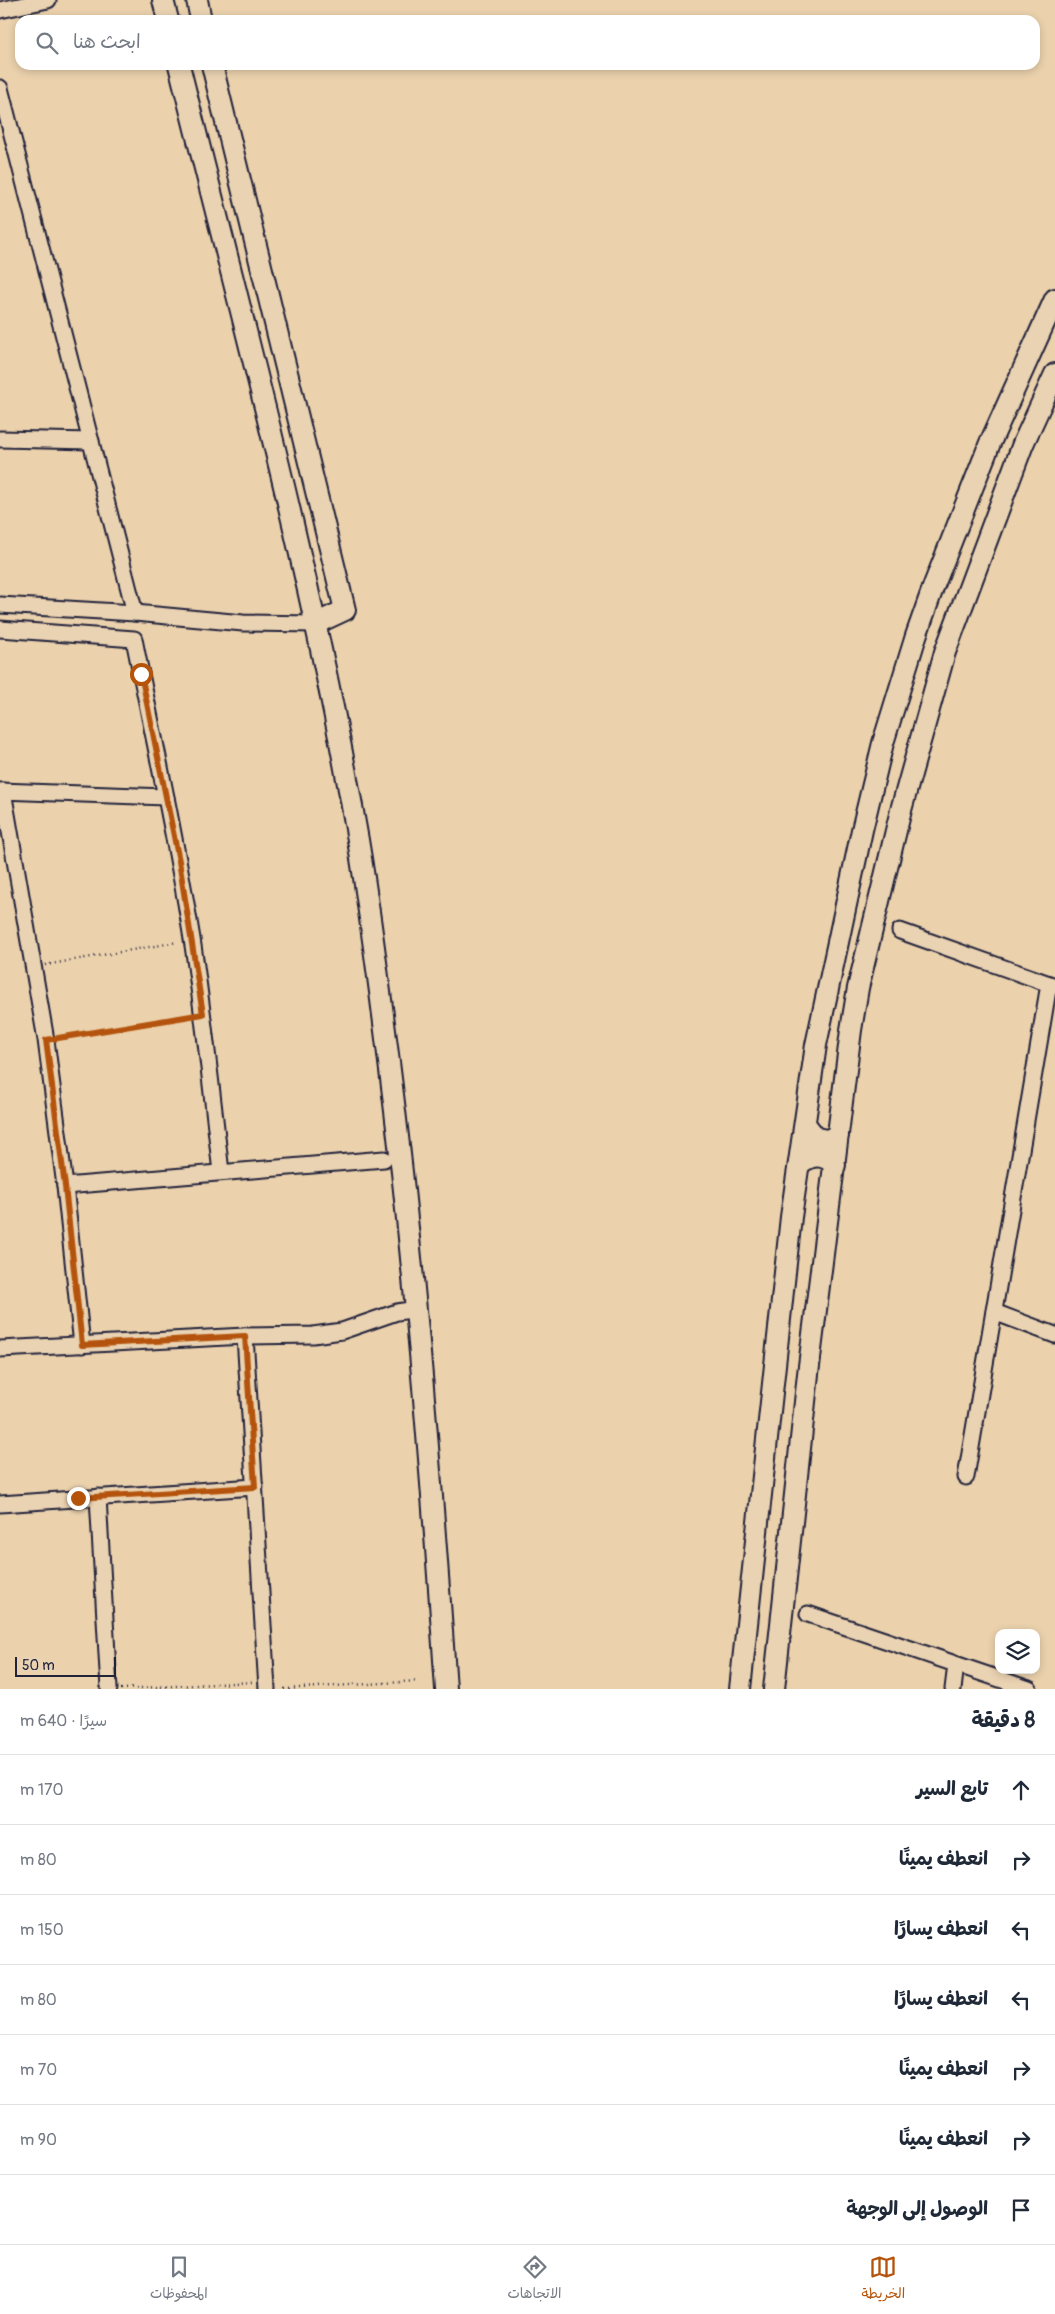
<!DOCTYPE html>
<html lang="ar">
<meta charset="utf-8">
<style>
body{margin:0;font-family:Pangolin,"Playpen Sans Arabic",sans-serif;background:#f6f6f7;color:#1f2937;direction:rtl}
.controls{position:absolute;right:15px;bottom:15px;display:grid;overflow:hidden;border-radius:10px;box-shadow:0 2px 8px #0003}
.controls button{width:45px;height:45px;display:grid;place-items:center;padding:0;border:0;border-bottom:1px solid #e0e1e3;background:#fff;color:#1f2937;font:25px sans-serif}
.scale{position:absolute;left:15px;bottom:12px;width:101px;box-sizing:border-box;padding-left:5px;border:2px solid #22223b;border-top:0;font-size:14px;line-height:18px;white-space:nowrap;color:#22223b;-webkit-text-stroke:4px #ead3b2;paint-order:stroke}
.stop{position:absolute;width:15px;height:15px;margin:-11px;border:4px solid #b45309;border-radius:50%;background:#fff}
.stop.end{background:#b45309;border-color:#fff;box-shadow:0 1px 5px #0008}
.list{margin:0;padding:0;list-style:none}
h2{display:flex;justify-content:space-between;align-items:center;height:65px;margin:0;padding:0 20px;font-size:21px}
h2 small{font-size:16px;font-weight:400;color:#747a83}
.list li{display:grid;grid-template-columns:32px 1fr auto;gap:15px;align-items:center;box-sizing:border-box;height:70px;padding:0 20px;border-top:1px solid #e0e1e3}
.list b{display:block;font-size:19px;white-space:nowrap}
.list em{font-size:16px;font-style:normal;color:#747a83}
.icon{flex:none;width:28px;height:28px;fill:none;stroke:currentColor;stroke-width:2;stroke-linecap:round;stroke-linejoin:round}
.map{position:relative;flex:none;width:1055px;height:1689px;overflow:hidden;direction:ltr}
.search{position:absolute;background:#fff;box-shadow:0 2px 8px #0003;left:15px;right:15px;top:15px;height:55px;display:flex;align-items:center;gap:12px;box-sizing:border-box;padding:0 18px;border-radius:15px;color:#747a83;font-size:19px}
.sheet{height:555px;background:#fff}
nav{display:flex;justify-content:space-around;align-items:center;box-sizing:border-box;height:70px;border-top:1px solid #e0e1e3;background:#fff;font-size:14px;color:#747a83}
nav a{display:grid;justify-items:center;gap:2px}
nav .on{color:#b45309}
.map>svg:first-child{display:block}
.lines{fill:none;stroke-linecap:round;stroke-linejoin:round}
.street-casing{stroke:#22223b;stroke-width:19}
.secondary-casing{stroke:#22223b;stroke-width:24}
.path{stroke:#22223b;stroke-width:2.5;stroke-dasharray:1 4;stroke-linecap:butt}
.street{stroke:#ead3b2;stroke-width:15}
.secondary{stroke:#ead3b2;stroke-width:20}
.route{stroke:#b45309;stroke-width:6}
</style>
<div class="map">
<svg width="1055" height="1689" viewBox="0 0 1055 1689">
<rect width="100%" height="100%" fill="#ebd2ad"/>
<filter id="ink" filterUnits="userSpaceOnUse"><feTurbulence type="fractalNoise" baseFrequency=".02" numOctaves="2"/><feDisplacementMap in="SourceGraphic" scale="10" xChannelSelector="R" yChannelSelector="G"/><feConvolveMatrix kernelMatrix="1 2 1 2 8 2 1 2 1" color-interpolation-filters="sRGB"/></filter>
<g filter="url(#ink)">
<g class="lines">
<g class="street-casing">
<g id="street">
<polyline points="0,10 48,0"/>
<polyline points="0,88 135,613"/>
<polyline points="0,439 91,441"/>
<polyline points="0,605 135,613 243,623 315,624"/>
<path d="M0,629L134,639C154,739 176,839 192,939C204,1017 212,1094 221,1172"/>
<polyline points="0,791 166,797"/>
<polyline points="3,791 46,1040 65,1186 82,1345"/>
<polyline points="900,931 1055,986"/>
<polyline points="65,1186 384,1159"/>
<polyline points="994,1312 1055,1335"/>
<polyline points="245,1336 267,1689"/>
<polyline points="0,1349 245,1336 313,1335 342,1331 397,1312 417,1309"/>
<polyline points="966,1477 1049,984"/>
<polyline points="98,1497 109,1689"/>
<polyline points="0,1504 255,1487"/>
<polyline points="808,1614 1029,1689"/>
<polyline points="953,1689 956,1665"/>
</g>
</g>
<g class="secondary-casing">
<g id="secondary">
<polyline points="163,0 168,20"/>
<polyline points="197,0 201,20"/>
<path d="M179,65C243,322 313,579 358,840C373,930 384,1021 395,1111C418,1303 433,1496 446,1689"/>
<polyline points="212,65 345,610 315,624"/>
<polyline points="805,1124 816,1138 828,1140 838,1135"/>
<path d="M800,1164C812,1154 824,1154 835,1165"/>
<polyline points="740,1689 791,1217 816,1045 862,830 883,743 916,636 934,585 990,443 1055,299"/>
<polyline points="774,1689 808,1374 851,1030 858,988 901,810 945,652 1023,444 1055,374"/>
</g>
</g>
<g class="path">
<polyline points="45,965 178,942"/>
<polyline points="60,1038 190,1016"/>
<polyline points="121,1689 253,1682"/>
<polyline points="284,1689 418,1681"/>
</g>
<use href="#street" class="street"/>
<use href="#secondary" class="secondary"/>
</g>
</g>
<g class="lines" filter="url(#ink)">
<polyline class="route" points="78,1498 255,1487 245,1336 82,1345 65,1186 46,1040 203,1014 179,861 141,674"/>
</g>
</svg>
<div class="controls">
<button><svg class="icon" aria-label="layers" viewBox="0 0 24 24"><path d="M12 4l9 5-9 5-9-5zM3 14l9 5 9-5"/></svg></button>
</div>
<div class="scale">50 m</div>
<div class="stop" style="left:141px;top:674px"></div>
<div class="stop end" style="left:78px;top:1498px"></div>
<div class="search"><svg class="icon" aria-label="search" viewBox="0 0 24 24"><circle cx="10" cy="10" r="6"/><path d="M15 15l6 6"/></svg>ابحث هنا</div>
</div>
<section class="sheet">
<h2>8 دقيقة<small>سيرًا · 640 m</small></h2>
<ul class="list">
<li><svg class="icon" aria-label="ahead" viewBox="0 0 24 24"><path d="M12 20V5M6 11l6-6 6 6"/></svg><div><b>تابع السير</b></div><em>170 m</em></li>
<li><svg class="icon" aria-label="right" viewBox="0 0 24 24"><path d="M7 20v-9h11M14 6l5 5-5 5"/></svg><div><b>انعطف يمينًا</b></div><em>80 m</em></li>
<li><svg class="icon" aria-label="left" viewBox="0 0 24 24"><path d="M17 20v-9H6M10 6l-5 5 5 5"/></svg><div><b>انعطف يسارًا</b></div><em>150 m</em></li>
<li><svg class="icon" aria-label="left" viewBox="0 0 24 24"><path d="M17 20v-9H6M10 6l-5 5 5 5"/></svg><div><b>انعطف يسارًا</b></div><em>80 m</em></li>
<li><svg class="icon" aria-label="right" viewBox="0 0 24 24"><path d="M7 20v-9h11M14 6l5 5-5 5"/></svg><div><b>انعطف يمينًا</b></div><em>70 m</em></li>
<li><svg class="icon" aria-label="right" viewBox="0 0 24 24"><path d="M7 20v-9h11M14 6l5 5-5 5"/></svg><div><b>انعطف يمينًا</b></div><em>90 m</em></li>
<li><svg class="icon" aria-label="arrive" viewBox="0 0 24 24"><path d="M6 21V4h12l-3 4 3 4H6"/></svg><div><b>الوصول إلى الوجهة</b></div></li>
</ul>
</section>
<nav>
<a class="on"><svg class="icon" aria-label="map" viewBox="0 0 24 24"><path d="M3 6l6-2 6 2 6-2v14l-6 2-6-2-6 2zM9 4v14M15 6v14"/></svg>الخريطة</a>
<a><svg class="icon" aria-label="directions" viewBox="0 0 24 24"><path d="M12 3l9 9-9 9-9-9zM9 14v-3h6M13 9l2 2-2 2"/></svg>الاتجاهات</a>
<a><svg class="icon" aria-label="saved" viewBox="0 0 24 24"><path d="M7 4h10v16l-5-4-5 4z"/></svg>المحفوظات</a>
</nav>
